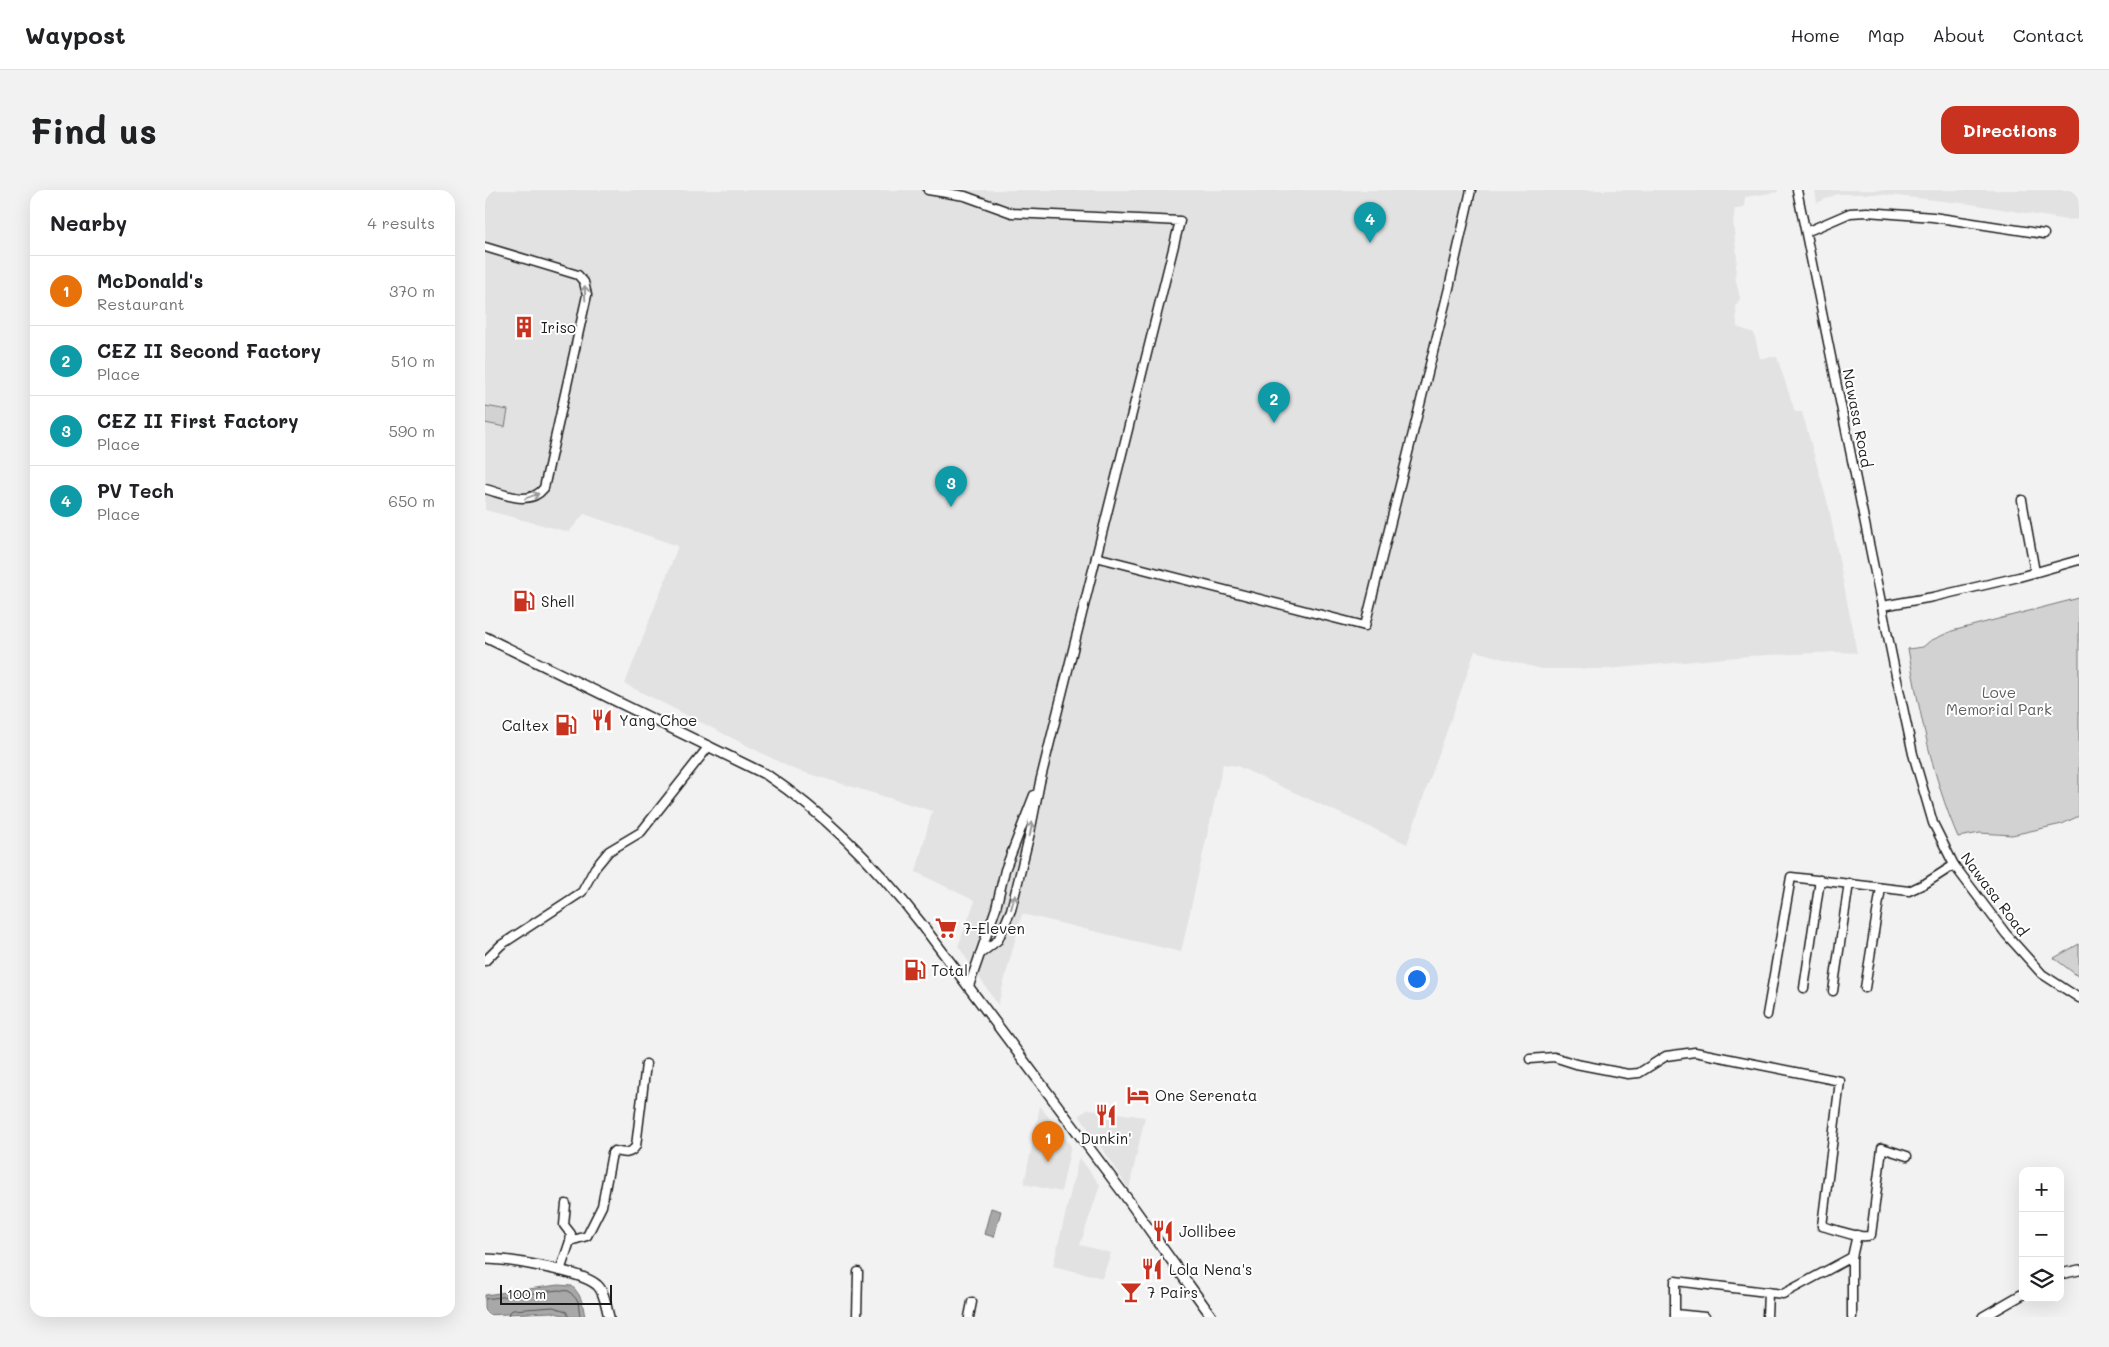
<!DOCTYPE html>
<meta charset="utf-8">
<style>
body{margin:0;font-family:Mali,sans-serif;background:#f2f2f2;color:#202124}
.controls{position:absolute;right:15px;bottom:15px;display:grid;overflow:hidden;border-radius:10px;box-shadow:0 5px 20px #0002}
.controls button{width:45px;height:45px;display:grid;place-items:center;padding:0;border:0;border-bottom:1px solid #e0e0e0;background:#fff;color:#202124;font:25px sans-serif}
.scale{position:absolute;left:15px;bottom:12px;width:112px;box-sizing:border-box;padding-left:5px;border:2px solid #1c1c1c;border-top:0;font-size:14px;line-height:18px;white-space:nowrap;color:#1c1c1c;-webkit-text-stroke:4px #fff;paint-order:stroke}
.you{position:absolute;left:931px;top:788px;width:18px;height:18px;margin:-12px;border:4px solid #fff;border-radius:50%;background:#1a73e8;box-shadow:0 0 0 8px #1a73e833}
.badge{display:grid;place-items:center;width:32px;height:32px;border-radius:50%;background:#c8321e;color:#fff;font-size:16px;font-weight:700}
.pin{position:absolute;translate:-50% -41px;filter:drop-shadow(0 1px 2px #0008)}
.pin::after{content:'';position:absolute;top:26px;width:18px;height:15px;background:inherit;clip-path:polygon(0 0,100% 0,50% 100%)}
.list{margin:0;padding:0;list-style:none}
h2{display:flex;justify-content:space-between;align-items:center;height:65px;margin:0;padding:0 20px;font-size:21px}
h2 small{font-size:16px;font-weight:400;color:#757577}
.list li{display:grid;grid-template-columns:32px 1fr auto;gap:15px;align-items:center;box-sizing:border-box;height:70px;padding:0 20px;border-top:1px solid #e0e0e0}
.list b{display:block;font-size:19px;white-space:nowrap}
.list p{margin:0;font-size:16px;white-space:nowrap;color:#757577}
.list em{font-size:16px;font-style:normal;color:#757577}
.icon{flex:none;width:28px;height:28px;fill:none;stroke:currentColor;stroke-width:2;stroke-linecap:round;stroke-linejoin:round}
.map{position:relative;flex:none;width:1594px;height:1127px;overflow:hidden;border-radius:15px}
header{display:flex;align-items:center;gap:30px;box-sizing:border-box;height:70px;padding:0 25px;background:#fff;border-bottom:1px solid #e0e0e0}
header strong{font-size:24px}
nav{display:flex;gap:28px;margin-inline-start:auto;font-size:18px}
.intro{display:flex;align-items:center;justify-content:space-between;box-sizing:border-box;height:120px;padding:0 30px}
h1{margin:0;font-size:35px}
.button{padding:12px 22px;border-radius:15px;background:#c8321e;color:#fff;font-size:18px;font-weight:700}
main{display:flex;gap:30px;padding:0 30px}
aside{flex:1;background:#fff;border-radius:15px;box-shadow:0 5px 20px #0002}
.map>svg:first-child{display:block}
.built{fill:#e2e2e2}
.green{fill:#d2d2d2;stroke:#777}
.water{fill:#a8a8a8;stroke:#707070}
.lines{fill:none;stroke-linecap:round;stroke-linejoin:round}
.shore{stroke:#545454;stroke-width:1}
.minor-casing{stroke:#1c1c1c;stroke-width:11}
.major-casing{stroke:#1c1c1c;stroke-width:12}
.minor{stroke:#fff;stroke-width:8}
.major{stroke:#fff;stroke-width:9}
.oneway{stroke:#999}
.labels{text-anchor:middle;dominant-baseline:central;stroke-width:4;stroke-linejoin:round;paint-order:stroke}
.poi-label{font-size:15px;fill:#1c1c1c;stroke:#fff;text-anchor:start}
.street-label{font-size:15px;fill:#1c1c1c;stroke:#fff}
.park-label{font-size:15px;fill:#5c5c5c;stroke:#fff}
</style>
<header>
<strong>Waypost</strong>
<nav><a>Home</a><a>Map</a><a>About</a><a>Contact</a></nav>
</header>
<div class="intro"><h1>Find us</h1><a class="button">Directions</a></div>
<main>
<aside>
<h2>Nearby<small>4 results</small></h2>
<ul class="list">
<li><span class="badge" style="background:#e8710a">1</span><div><b>McDonald's</b><p>Restaurant</p></div><em>370 m</em></li>
<li><span class="badge" style="background:#0f9aa8">2</span><div><b>CEZ II Second Factory</b><p>Place</p></div><em>510 m</em></li>
<li><span class="badge" style="background:#0f9aa8">3</span><div><b>CEZ II First Factory</b><p>Place</p></div><em>590 m</em></li>
<li><span class="badge" style="background:#0f9aa8">4</span><div><b>PV Tech</b><p>Place</p></div><em>650 m</em></li>
</ul>
</aside>
<div class="map">
<svg width="1594" height="1127" viewBox="0 0 1594 1127">
<rect width="100%" height="100%" fill="#f2f2f2"/>
<filter id="ink" filterUnits="userSpaceOnUse"><feTurbulence type="fractalNoise" baseFrequency=".02" numOctaves="2"/><feDisplacementMap in="SourceGraphic" scale="10" xChannelSelector="R" yChannelSelector="G"/><feConvolveMatrix kernelMatrix="1 2 1 2 8 2 1 2 1" color-interpolation-filters="sRGB"/></filter>
<g filter="url(#ink)">
<g class="built">
<polygon points="0,0 1293,0 1293,2 1260,7 1259,18 1250,19 1248,32 1252,67 1250,87 1255,108 1251,116 1252,137 1269,143 1275,168 1292,167 1310,222 1317,222 1344,318 1372,463 1352,462 1263,466 1123,479 1056,479 990,461 922,654 752,576 738,574 696,762 537,724 513,815 473,756 490,711 431,682 447,621 308,579 140,494 193,356 99,324 84,342 0,320"/>
<polygon points="1330,0 1594,0 1594,29 1582,30 1486,14 1393,4 1352,4 1332,13"/>
<polygon points="555,916 586,956 576,1002 539,994"/>
<polygon points="604,919 660,927 644,999 594,925"/>
<polygon points="594,967 615,995 595,1055 626,1063 617,1088 568,1076"/>
</g>
<g class="green">
<polygon points="0,216 23,220 20,237 0,233"/>
<path d="M1594,408V626L1577,634L1527,645L1495,643L1473,647C1447,587 1435,523 1423,459L1438,457L1445,451L1467,441Z"/>
<polygon points="1594,754 1594,787 1569,768"/>
</g>
<g class="water">
<polygon points="506,1018 516,1021 509,1047 499,1044"/>
<path d="M73,1095L87,1096C98,1108 97,1112 100,1127H84L67,1122L0,1125V1105Z"/>
</g>
<g class="lines">
<g class="shore">
<polyline points="0,1109 73,1100 84,1101 93,1111 95,1127"/>
<polyline points="23,1127 24,1122 28,1120 68,1117 81,1121 84,1127"/>
</g>
<g class="minor-casing">
<g id="minor">
<polyline points="443,0 480,6 527,23 695,31 555,592 545,643 526,720 513,750 495,764"/>
<polyline points="1312,0 1409,476 1428,564 1448,633 1469,675 1521,744 1557,784 1594,808"/>
<polyline points="1321,42 1365,23 1382,22 1448,27 1559,44"/>
<path d="M0,57L93,85L99,92L102,105L59,298C44,317 20,304 0,299"/>
<polyline points="1537,310 1550,382"/>
<polyline points="611,367 880,436 964,98 986,0"/>
<polyline points="1397,416 1448,407 1534,387 1594,370"/>
<polyline points="0,771 16,755 97,702 110,678 124,661 156,642 224,556"/>
<polyline points="484,796 511,718 520,680 549,605"/>
<polyline points="1319,798 1335,690"/>
<polyline points="1380,798 1396,698"/>
<polyline points="1348,801 1364,693"/>
<polyline points="1282,825 1306,687 1424,701 1441,693 1469,675"/>
<path d="M1045,869L1069,867L1091,874L1143,884L1154,883L1181,866L1210,862L1355,891L1337,1036C1349,1039 1377,1050 1386,1045L1397,958L1422,966"/>
<polyline points="81,1014 79,1035 86,1044 85,1051"/>
<path d="M75,1081L85,1051L102,1046L117,1016L127,963L129,961C139,963 145,965 151,956L161,874"/>
<polyline points="1190,1124 1220,1127"/>
<polyline points="372,1127 373,1082"/>
<polyline points="484,1127 487,1112"/>
<polyline points="1190,1127 1190,1091 1298,1104 1367,1067"/>
<polyline points="1282,1127 1283,1102"/>
<polyline points="1367,1127 1367,1067 1372,1045"/>
</g>
</g>
<g class="major-casing">
<g id="major">
<path d="M0,447L282,585C343,626 393,678 438,736L641,1007L727,1127"/>
<path d="M0,1069C22,1069 97,1081 112,1095C120,1102 121,1117 124,1127"/>
<polyline points="1575,1084 1594,1080"/>
<polyline points="1498,1127 1538,1104"/>
</g>
</g>
<use href="#minor" class="minor"/>
<use href="#major" class="major"/>
</g>
<defs><path id="oneway-shaft" d="M-6 0H5M1.5-3L5.5 0L1.5 3" fill="none" stroke-width="1.6" stroke-linecap="round" stroke-linejoin="round" transform="scale(1.25)"/></defs>
<g class="oneway">
<use href="#oneway-shaft" transform="translate(100 103) rotate(-92)"/>
<use href="#oneway-shaft" transform="translate(47 306) rotate(-20)"/>
<use href="#oneway-shaft" transform="translate(546 639) rotate(-79)"/>
<use href="#oneway-shaft" transform="translate(528 712) rotate(-75)"/>
</g>
</g>
<defs>
<g id="building-bare" transform="scale(1.725)"><path d="M-4-6H4V6H1V3H-1V6H-4ZM-2.5-4.3h1.7v1.8h-1.7ZM.8-4.3h1.7v1.8H.8ZM-2.5-1h1.7V.8h-1.7ZM.8-1h1.7V.8H.8Z" fill="#c8321e" stroke="#fff" stroke-width="2.5" paint-order="stroke"/></g>
<g id="fuel-bare" transform="scale(1.725)"><path d="M-5.5-6h7V0h2V4h1.3V-2.5L3-4.5l.8-.8L6-3V5H2.5V1h-1V6h-7ZM-4.2-4.7v3.2H.2V-4.7Z" fill="#c8321e" stroke="#fff" stroke-width="2.5" paint-order="stroke"/></g>
<g id="restaurant-bare" transform="scale(1.725)"><path d="M-5-6h1v4h1v-4h1v4h1v-4h1v5L-1.5 .5V6h-2V.5L-5-1ZM5-6V6H3V1.5H1.5Q1.5-4 5-6Z" fill="#c8321e" stroke="#fff" stroke-width="2.5" paint-order="stroke"/></g>
<g id="supermarket-bare" transform="scale(1.725)"><path d="M-6-5.5h2.5l.6 2H6L4.5 2H-2.5L-4.4-4H-6ZM-1.5 3.2a1.3 1.3 0 1 0 .1 0ZM3 3.2a1.3 1.3 0 1 0 .1 0Z" fill="#c8321e" stroke="#fff" stroke-width="2.5" paint-order="stroke"/></g>
<g id="hotel-bare" transform="scale(1.725)"><path d="M-6-4.5h1.5V1H6V5H4.5V3h-9V5H-6ZM-4 0a1.8 1.8 0 1 1 3.6 0ZM.5 0V-2.5h3Q6-2.5 6 0Z" fill="#c8321e" stroke="#fff" stroke-width="2.5" paint-order="stroke"/></g>
<g id="bar-bare" transform="scale(1.725)"><path d="M-6-5H6L.8 .8V4.5H3.5V6h-7V4.5H-.8V.8Z" fill="#c8321e" stroke="#fff" stroke-width="2.5" paint-order="stroke"/></g>
</defs>
<g fill-rule="evenodd">
<use href="#building-bare" x="39" y="137"/>
<use href="#fuel-bare" x="39" y="411"/>
<use href="#restaurant-bare" x="117" y="530"/>
<use href="#fuel-bare" x="81" y="535"/>
<use href="#supermarket-bare" x="461" y="738"/>
<use href="#fuel-bare" x="430" y="780"/>
<use href="#hotel-bare" x="653" y="905"/>
<use href="#restaurant-bare" x="621" y="925"/>
<use href="#restaurant-bare" x="678" y="1041"/>
<use href="#restaurant-bare" x="667" y="1079"/>
<use href="#bar-bare" x="646" y="1102"/>
</g>
<g class="labels">
<g class="poi-label">
<text x="56" y="137">Iriso</text>
<text x="56" y="411">Shell</text>
<text x="134" y="530">Yang Choe</text>
<text x="64" y="535" text-anchor="end">Caltex</text>
<text x="478" y="738">7-Eleven</text>
<text x="446" y="780">Total</text>
<text x="670" y="905">One Serenata</text>
<text x="621" y="948" text-anchor="middle">Dunkin'</text>
<text x="694" y="1041">Jollibee</text>
<text x="684" y="1079">Lola Nena's</text>
<text x="662" y="1102">7 Pairs</text>
</g>
<g class="street-label">
<text transform="translate(1373 228) rotate(79)">Nawasa Road</text>
<text transform="translate(1510 704) rotate(53)">Nawasa Road</text>
</g>
<g class="park-label">
<text x="1514" y="502">Love<tspan x="1514" dy="17">Memorial Park</tspan></text>
</g>
</g>
</svg>
<div class="controls">
<button>+</button>
<button>−</button>
<button><svg class="icon" aria-label="layers" viewBox="0 0 24 24"><path d="M12 4l9 5-9 5-9-5zM3 14l9 5 9-5"/></svg></button>
</div>
<div class="scale">100 m</div>
<div class="you"></div>
<div class="pin badge" style="left:563px;top:972px;background:#e8710a">1</div>
<div class="pin badge" style="left:789px;top:233px;background:#0f9aa8">2</div>
<div class="pin badge" style="left:466px;top:317px;background:#0f9aa8">3</div>
<div class="pin badge" style="left:885px;top:53px;background:#0f9aa8">4</div>
</div>
</main>
